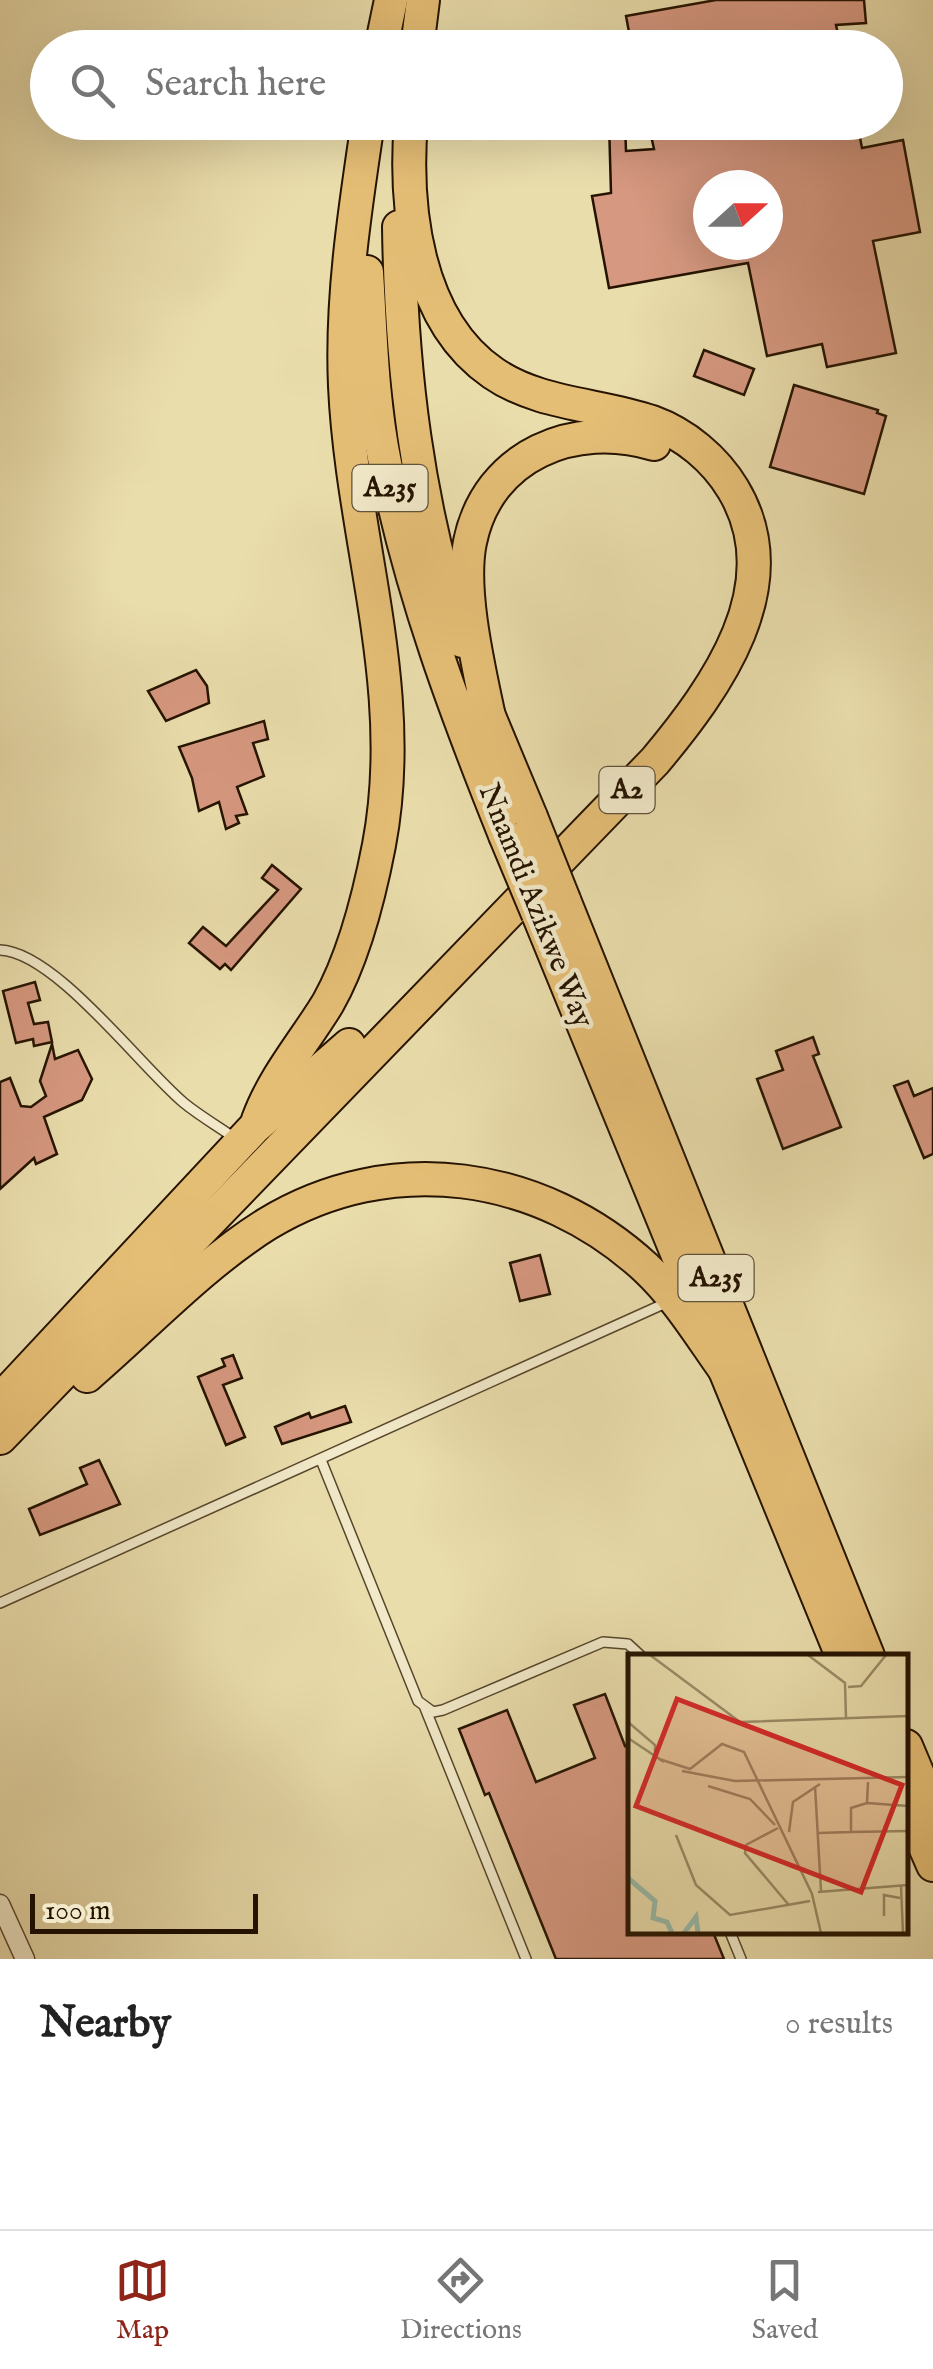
<!DOCTYPE html>
<style>
body{margin:0;font-family:"IM FELL English",serif;background:#f6f6f6;color:#222}
.compass{position:absolute;left:693px;top:170px;width:90px;height:90px;border-radius:50%;background:#fff;box-shadow:0 10px 40px #0002;rotate:69deg}
.scale{position:absolute;left:30px;bottom:25px;width:228px;box-sizing:border-box;padding-left:10px;border:5px solid #251300;border-top:0;font-size:28px;line-height:35px;white-space:nowrap;color:#251300;-webkit-text-stroke:8px #f1e9c9;paint-order:stroke}
.list{margin:0;padding:0;list-style:none}
h2{display:flex;justify-content:space-between;align-items:center;height:130px;margin:0;padding:0 40px;font-size:42px}
h2 small{font-size:32px;font-weight:400;color:#767676}
.icon{flex:none;width:55px;height:55px;fill:none;stroke:currentColor;stroke-width:2;stroke-linecap:round;stroke-linejoin:round}
.map{position:relative;flex:none;width:933px;height:1959px;overflow:hidden}
.search{position:absolute;background:#fff;box-shadow:0 10px 40px #0002;left:30px;right:30px;top:30px;height:110px;display:flex;align-items:center;gap:25px;box-sizing:border-box;padding:0 35px;border-radius:55px;color:#767676;font-size:38px}
.sheet{height:270px;background:#fff}
nav{display:flex;justify-content:space-around;align-items:center;box-sizing:border-box;height:140px;border-top:2px solid #e0e0e0;background:#fff;font-size:28px;color:#767676}
nav a{display:grid;justify-items:center;gap:5px}
nav .on{color:#8f2418}
.map>svg:first-child{display:block}
.building{fill:#d69880;stroke:#251300;stroke-width:2.5;fill-rule:evenodd}
.lines{fill:none;stroke-linecap:round;stroke-linejoin:round}
.lane-casing{stroke:#56462b;stroke-width:12}
.street-casing{stroke:#56462b;stroke-width:21}
.highway-casing{stroke:#251300;stroke-width:36}
.lane{stroke:#f1e9c9;stroke-width:9}
.street{stroke:#f1e9c9;stroke-width:18}
.highway{stroke:#e5be76;stroke-width:32}
.highway-bridge-casing{stroke:#251300;stroke-width:36;stroke-linecap:butt}
.highway-bridge{stroke:#e5be76;stroke-width:32}
.labels{text-anchor:middle;dominant-baseline:central;stroke-width:9;stroke-linejoin:round;paint-order:stroke}
.shield{fill:#f1e9c9;stroke:#62533c;stroke-width:2.5}
.shield-label{font-size:28px;font-weight:bold;fill:#251300}
.street-label{font-size:30px;fill:#251300;stroke:#f1e9c9}
.inset-river{fill:none;stroke:#98bcaa;stroke-width:5}
.inset-road{fill:none;stroke:#9b8c67;stroke-width:2.5}
.view{fill:#d62828;fill-opacity:0.15;stroke:#d62828;stroke-width:5}
.inset-edge{fill:none;stroke:#251300;stroke-width:5}
</style>
<div class="map">
<svg width="933" height="1959" viewBox="0 0 933 1959">
<rect width="100%" height="100%" fill="#eaddac"/>
<filter id="stains"><feTurbulence type="fractalNoise" baseFrequency=".002" numOctaves="4"/><feColorMatrix values="0 0 0 0 .2 0 0 0 0 .09 0 0 0 0 .02 0 0 0 .5 -.17"/></filter>
<radialGradient id="worn" r=".72"><stop offset=".6" stop-color="#630" stop-opacity="0"/><stop offset="1" stop-color="#630" stop-opacity=".3"/></radialGradient>
<g class="building">
<polygon points="716,0 864,0 866,23 836,25 841,48 632,48 626,16"/>
<path d="M609,122H625L626,151L654,149L648,122H857L862,148L903,140L920,232L873,241L896,353L827,367L822,344L767,356L748,263L609,288L592,196L611,193ZM708,185H768V245H708Z"/>
<polygon points="704,350 754,369 744,395 694,376"/>
<polygon points="794,385 878,410 877,413 886,416 864,494 770,467"/>
<polygon points="196,670 207,686 209,703 166,721 148,691"/>
<polygon points="264,721 268,739 253,743 264,776 237,787 247,814 236,816 239,823 226,829 219,802 199,811 192,778 179,747"/>
<polygon points="272,865 301,889 231,970 225,964 220,969 189,943 203,927 226,946 278,890 262,878"/>
<polygon points="35,982 40,1000 28,1003 34,1024 48,1022 52,1042 34,1046 33,1039 16,1043 3,991"/>
<polygon points="813,1037 819,1054 813,1056 841,1127 783,1149 757,1079 783,1070 776,1051"/>
<polygon points="52,1044 55,1059 78,1050 92,1079 82,1100 44,1117 57,1154 36,1164 34,1158 0,1189 0,1082 10,1078 21,1106 31,1107 46,1096 40,1081"/>
<polygon points="908,1081 914,1096 933,1088 933,1154 924,1158 894,1086"/>
<polygon points="540,1255 550,1294 520,1301 510,1263"/>
<polygon points="233,1355 242,1378 223,1385 245,1437 226,1445 198,1377 225,1366 222,1359"/>
<polygon points="345,1406 351,1422 282,1444 275,1427 309,1413 311,1418"/>
<polygon points="99,1460 120,1504 40,1535 29,1509 87,1484 80,1468"/>
<polygon points="605,1694 625,1746 630,1744 630,1932 713,1932 724,1959 556,1959 489,1793 485,1795 459,1729 507,1710 536,1782 595,1758 574,1705"/>
</g>
<g class="lines">
<g class="lane-casing">
<g id="lane">
<path d="M0,950C55,952 139,1065 184,1103C200,1116 219,1127 236,1139"/>
<polyline points="321,1460 418,1701 433,1712 443,1710 603,1642 628,1644 641,1656"/>
<polyline points="0,1603 668,1302"/>
<polyline points="425,1708 526,1959"/>
<polyline points="730,1932 741,1959"/>
</g>
</g>
<g class="street-casing">
<polyline id="street" points="0,1904 25,1959"/>
</g>
<g class="highway-casing">
<g id="highway">
<polyline points="381,48 391,0"/>
<polyline points="417,48 423,0"/>
<path d="M399,227C401,369 417,506 462,641"/>
<path d="M367,272C371,336 372,400 385,463C411,593 456,713 505,835"/>
<polyline points="481,697 531,817"/>
<path d="M489,717C479,669 460,590 470,542C488,454 575,420 654,444"/>
<polyline points="564,900 868,1656"/>
<polyline points="538,914 842,1656"/>
<path d="M258,1120C273,1078 305,1041 328,1003C354,957 369,897 379,845C409,688 352,541 345,386C341,299 355,209 368,122"/>
<path d="M87,1376C143,1328 204,1263 267,1224C390,1149 541,1171 646,1268C677,1297 700,1335 725,1370"/>
<polyline points="0,1400 254,1128 349,1045"/>
<path d="M0,1438L655,761C716,688 791,585 733,489C715,459 685,434 652,422C600,404 539,405 493,373C416,320 404,207 411,122"/>
<polyline points="906,1746 933,1810"/>
<polyline points="906,1803 933,1865"/>
</g>
</g>
<use href="#lane" class="lane"/>
<use href="#street" class="street"/>
<use href="#highway" class="highway"/>
<g class="highway-bridge-casing">
<g id="highway-bridge">
<polyline points="531,817 564,900"/>
<polyline points="505,835 538,914"/>
</g>
</g>
<use href="#highway-bridge" class="highway-bridge"/>
</g>
<g class="labels">
<g class="shield">
<rect x="352.5" y="465" width="75" height="46" rx="8"/>
<rect x="599.5" y="767" width="55" height="46" rx="8"/>
<rect x="678.5" y="1255" width="75" height="46" rx="8"/>
</g>
<g class="shield-label">
<text x="390" y="488">A235</text>
<text x="627" y="790">A2</text>
<text x="716" y="1278">A235</text>
</g>
<g class="street-label">
<text transform="translate(535 906) rotate(68)">Nnamdi Azikwe Way</text>
</g>
</g>
<g transform="translate(628 1654)">
<rect width="280" height="280" fill="#eaddac"/>
<path class="inset-river" d="M0,224L27,247L25,264L39,268L44,279M56,279L68,263L70,279"/>
<path class="inset-road" d="M22,1L112,68L280,62M180,1L217,29L218,64M220,33L233,32L258,1M0,68L27,91V101M0,84L36,108M31,105L62,115L94,90L116,98L184,240L193,279M54,117L107,127L280,123M80,132L122,145L147,171M187,132L193,237M239,149L280,152M150,174L118,191L117,199L160,250M161,178L165,148L192,130M223,178L280,177M190,179L223,178V154L239,149L240,128M48,181L68,231L102,261L182,247M273,232L275,279M190,238L280,231M256,262V241L272,244"/>
<path class="view" d="M49,45L274,131L233,238L8,152Z"/>
<rect width="280" height="280" class="inset-edge"/>
</g>
<rect width="100%" height="100%" filter="url(#stains)"/>
<rect width="100%" height="100%" fill="url(#worn)"/>
</svg>
<svg class="compass" viewBox="-18 -18 36 36"><path d="M0-13l5 13h-10z" fill="#e53935"/><path d="M0 13l5-13h-10z" fill="#767676"/></svg>
<div class="scale">100 m</div>
<div class="search"><svg class="icon" aria-label="search" viewBox="0 0 24 24"><circle cx="10" cy="10" r="6"/><path d="M15 15l6 6"/></svg>Search here</div>
</div>
<section class="sheet">
<h2>Nearby<small>0 results</small></h2>
<ul class="list">
</ul>
</section>
<nav>
<a class="on"><svg class="icon" aria-label="map" viewBox="0 0 24 24"><path d="M3 6l6-2 6 2 6-2v14l-6 2-6-2-6 2zM9 4v14M15 6v14"/></svg>Map</a>
<a><svg class="icon" aria-label="directions" viewBox="0 0 24 24"><path d="M12 3l9 9-9 9-9-9zM9 14v-3h6M13 9l2 2-2 2"/></svg>Directions</a>
<a><svg class="icon" aria-label="saved" viewBox="0 0 24 24"><path d="M7 4h10v16l-5-4-5 4z"/></svg>Saved</a>
</nav>
